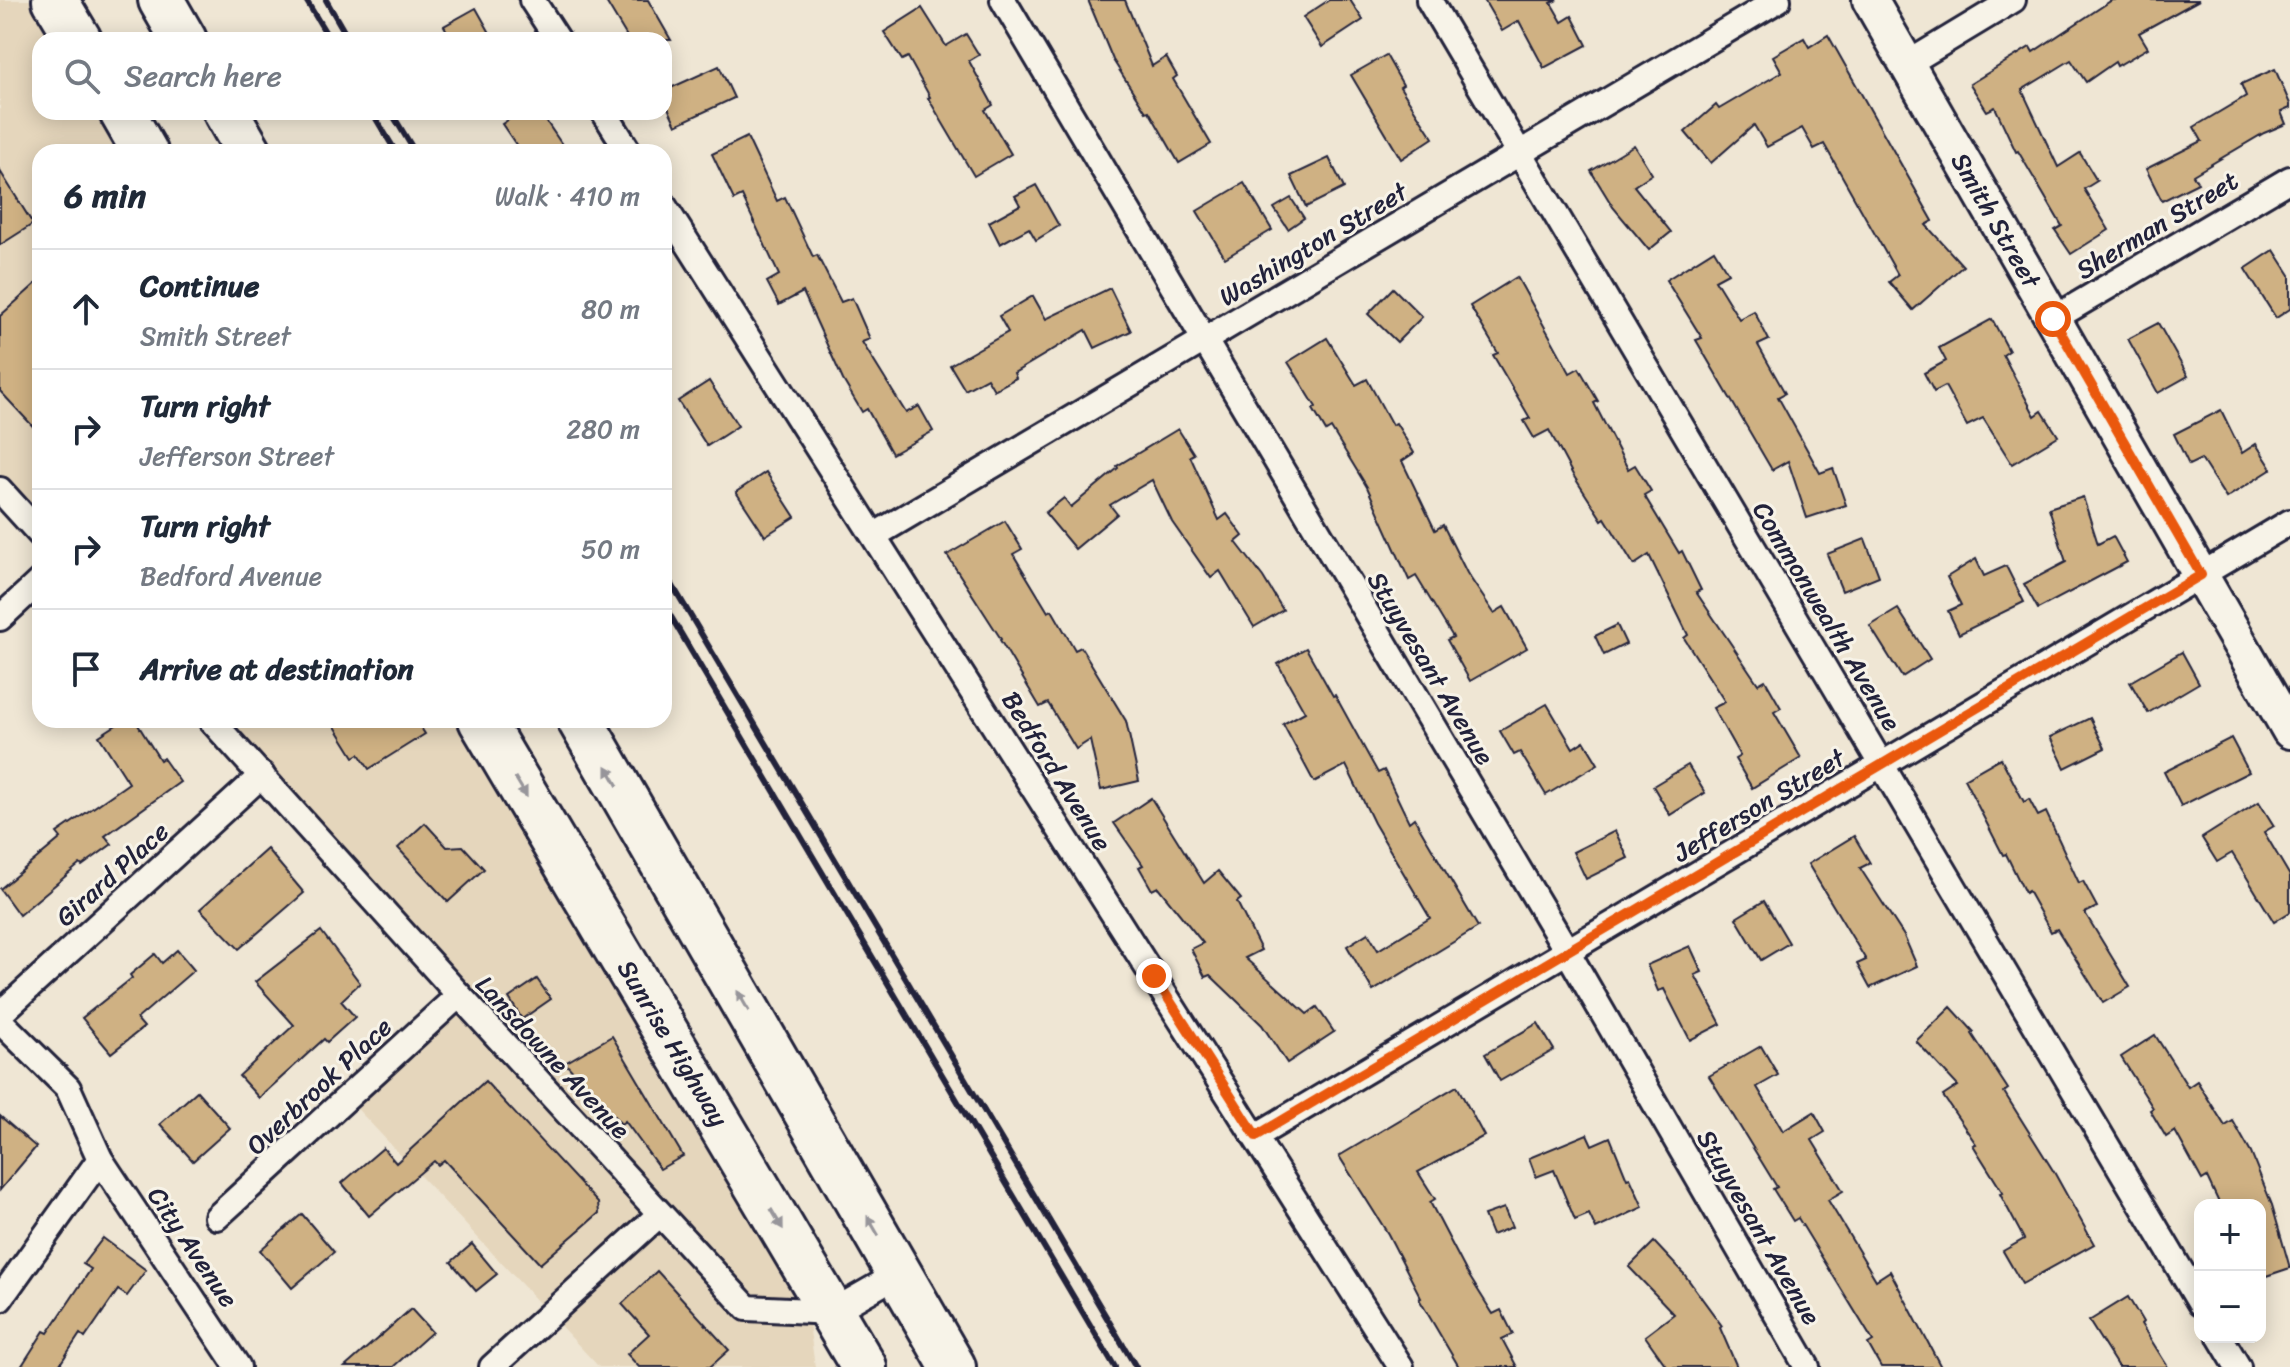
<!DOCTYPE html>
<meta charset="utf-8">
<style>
body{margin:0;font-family:Sriracha,sans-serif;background:#f6f6f7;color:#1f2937}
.controls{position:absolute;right:24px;bottom:24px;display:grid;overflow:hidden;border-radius:16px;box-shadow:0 4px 20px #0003}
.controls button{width:72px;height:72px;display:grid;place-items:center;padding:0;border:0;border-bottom:2px solid #e0e1e3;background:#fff;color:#1f2937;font:40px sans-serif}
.stop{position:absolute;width:24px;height:24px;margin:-18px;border:6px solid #ea580c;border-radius:50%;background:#fff}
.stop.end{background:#ea580c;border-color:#fff;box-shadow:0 2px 8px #0008}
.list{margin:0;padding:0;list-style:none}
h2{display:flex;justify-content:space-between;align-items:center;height:104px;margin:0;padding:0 32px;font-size:34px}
h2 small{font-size:26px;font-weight:400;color:#747a83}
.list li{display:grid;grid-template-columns:52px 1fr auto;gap:24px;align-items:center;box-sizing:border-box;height:120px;padding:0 32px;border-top:2px solid #e0e1e3}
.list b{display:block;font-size:30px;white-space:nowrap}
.list p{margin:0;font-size:26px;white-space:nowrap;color:#747a83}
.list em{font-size:26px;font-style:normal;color:#747a83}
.icon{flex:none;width:44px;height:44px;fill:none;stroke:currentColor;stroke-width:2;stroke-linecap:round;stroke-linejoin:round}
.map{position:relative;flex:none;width:2290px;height:1367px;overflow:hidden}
.search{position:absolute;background:#fff;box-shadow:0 4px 20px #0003;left:32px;top:32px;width:640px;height:88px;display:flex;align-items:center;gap:20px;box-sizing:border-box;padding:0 28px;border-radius:24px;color:#747a83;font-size:30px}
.panel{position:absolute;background:#fff;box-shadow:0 4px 20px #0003;left:32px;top:144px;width:640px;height:584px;border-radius:24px}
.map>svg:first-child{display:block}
.built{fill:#e5d6bc}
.building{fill:#cfb183;stroke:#22223b;stroke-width:2}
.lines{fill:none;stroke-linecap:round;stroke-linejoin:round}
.street-casing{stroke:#22223b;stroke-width:30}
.secondary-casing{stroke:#22223b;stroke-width:40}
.highway-casing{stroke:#22223b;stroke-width:50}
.street{stroke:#f7f3e8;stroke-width:24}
.secondary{stroke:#f7f3e8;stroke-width:34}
.highway{stroke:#f7f3e8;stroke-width:44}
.rail{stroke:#22223b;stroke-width:6}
.oneway{fill:#97959a}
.route{stroke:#ea580c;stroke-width:10}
.labels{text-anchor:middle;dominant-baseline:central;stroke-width:6;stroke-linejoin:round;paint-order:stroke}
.street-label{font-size:26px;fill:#22223b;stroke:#f7f3e8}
</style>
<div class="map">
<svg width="2290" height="1367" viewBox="0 0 2290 1367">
<rect width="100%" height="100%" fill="#efe6d4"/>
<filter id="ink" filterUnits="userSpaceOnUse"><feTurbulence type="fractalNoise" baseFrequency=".0125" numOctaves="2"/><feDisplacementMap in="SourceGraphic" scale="16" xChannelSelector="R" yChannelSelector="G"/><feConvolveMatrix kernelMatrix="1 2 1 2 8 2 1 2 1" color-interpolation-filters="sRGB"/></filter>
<g filter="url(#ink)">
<g class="built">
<polygon points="0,0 49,0 73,40 40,40 40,112 115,112 139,152 40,152 40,538 0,493"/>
<polygon points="205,720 473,720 803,1280 815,1367 599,1367 349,1100 458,1000"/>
</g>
<g class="building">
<polygon points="605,0 648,0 671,40 629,40"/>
<polygon points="1088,0 1125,0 1152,66 1166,57 1177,76 1173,79 1211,144 1179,163 1149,111 1146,112 1113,60"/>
<polygon points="1329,0 1350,0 1363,20 1322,47 1303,17"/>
<polygon points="1484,0 1557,0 1551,3 1562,22 1572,16 1587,45 1544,68 1519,21 1502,31"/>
<polygon points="2112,0 2199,0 2139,33 2148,48 2117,66 2115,62 2086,82 2071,60 2022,90 2058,167 2080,153 2097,181 2084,189 2109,230 2071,254 2055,230 2062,226 2018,151 2016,152 1995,107 1987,111 1970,84 2030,47 2033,52"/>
<polygon points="476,8 494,40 452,40 444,26"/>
<polygon points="922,8 946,46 966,34 979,55 969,61 993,105 985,110 1011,154 974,176 928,98 930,97 908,57 902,60 884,32"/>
<polygon points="1828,35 1933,221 1926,225 1963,266 1913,310 1889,282 1898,275 1824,144 1814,149 1802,128 1767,147 1754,125 1711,163 1685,132 1716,105 1719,109 1782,72 1773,56 1804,38 1809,47"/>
<polygon points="1386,55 1403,85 1400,87 1433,138 1401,159 1351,75"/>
<polygon points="719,66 734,98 676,125 664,99 664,91"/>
<polygon points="2275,69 2290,104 2290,108 2281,112 2286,124 2264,133 2193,175 2198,183 2162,201 2146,169 2202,141 2194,127 2246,96 2241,84"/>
<polygon points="520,112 540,112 567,152 521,152 502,124"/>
<polygon points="747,137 777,201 785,197 813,257 817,255 841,302 852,298 870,339 862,342 906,413 919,406 933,431 892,454 867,409 862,412 843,380 803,292 779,305 767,282 779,275 742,196 734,200 712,154"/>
<polygon points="1634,145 1652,174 1634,186 1671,232 1649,250 1613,207 1591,171"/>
<polygon points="1329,158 1344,188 1306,207 1291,176"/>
<polygon points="0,171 33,224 0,245"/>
<polygon points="1244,183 1272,230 1225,258 1197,211"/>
<polygon points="1036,185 1059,226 1036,240 1029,228 1000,244 989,222 1020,205 1015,196"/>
<polygon points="1291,198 1304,218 1288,229 1274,208"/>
<polygon points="1714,250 1728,273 1715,280 1739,319 1754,311 1769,340 1758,345 1785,393 1778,397 1820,473 1833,468 1846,505 1807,518 1788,461 1772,470 1696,340 1702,338 1666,280"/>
<polygon points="2274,250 2290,275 2290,309 2276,318 2245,269"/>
<polygon points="1517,277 1570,373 1579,368 1598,401 1594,403 1628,469 1635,465 1651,491 1644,495 1679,553 1682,551 1701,590 1696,592 1758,684 1765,680 1781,708 1774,712 1801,758 1752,788 1735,759 1740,756 1713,708 1725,702 1684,638 1688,635 1649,555 1634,565 1605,518 1602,520 1573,475 1549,430 1534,438 1524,421 1530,418 1493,355 1498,353 1470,306"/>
<polygon points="40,280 40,434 0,391 0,316"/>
<polygon points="1110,288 1131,331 1095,348 1086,330 1014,373 1016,378 994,390 987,378 965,390 950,365 1008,332 999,316 1033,296 1046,319"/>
<polygon points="1393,288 1422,317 1397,342 1368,314"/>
<polygon points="1992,319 2009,351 2003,355 2035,416 2042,411 2058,436 2012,464 1983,418 1967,426 1945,386 1934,392 1924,373 1946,361 1939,348"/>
<polygon points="2158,323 2188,376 2158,393 2128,339"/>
<polygon points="1327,338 1356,385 1367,379 1392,425 1396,423 1414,453 1402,461 1435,530 1443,525 1467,573 1494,613 1504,607 1527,648 1470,681 1447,640 1453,637 1416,576 1409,580 1367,487 1331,428 1326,431 1313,409 1316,407 1288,362"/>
<polygon points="709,381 738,426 707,446 678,401"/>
<polygon points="2221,410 2242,453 2256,444 2272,469 2226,498 2201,459 2189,465 2174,434"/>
<polygon points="1178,429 1194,454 1190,456 1219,520 1227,514 1243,536 1236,542 1263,577 1283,610 1254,627 1220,571 1211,578 1172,522 1152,480 1110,505 1117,514 1075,549 1045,513 1064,498 1071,507 1118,468 1117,466"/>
<polygon points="766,472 795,517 765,536 736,492"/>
<polygon points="2083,497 2098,544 2113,536 2127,562 2038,609 2024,584 2066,562 2049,508"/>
<polygon points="1005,521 1022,549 1013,554 1048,612 1052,610 1075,650 1081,647 1126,721 1139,781 1101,790 1090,740 1076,749 1048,703 1040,707 1000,640 1001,639 947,555"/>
<polygon points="1865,539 1879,576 1842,591 1827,554"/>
<polygon points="1976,559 1984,576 2006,566 2024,602 1959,634 1948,611 1961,605 1947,577"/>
<polygon points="1898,609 1930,659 1902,677 1870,626"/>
<polygon points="1617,625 1626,644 1604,655 1595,636"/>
<polygon points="1306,648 1333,696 1335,695 1378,773 1384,770 1409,822 1414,818 1478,927 1373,991 1347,946 1368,933 1378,950 1430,918 1374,823 1346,765 1314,782 1283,724 1305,712 1278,664"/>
<polygon points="2182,652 2199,683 2148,713 2130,682"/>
<polygon points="1547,704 1573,748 1584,741 1598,764 1546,795 1520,752 1514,755 1500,731"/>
<polygon points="2090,718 2105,748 2065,768 2050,737"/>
<polygon points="124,720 135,720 160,760 163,758 180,782 105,836 112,844 82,866 80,864 19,915 0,889 61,838 57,833 129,783 99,736"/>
<polygon points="331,720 416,720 425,734 369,769 359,754 354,757"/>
<polygon points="2231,738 2249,772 2181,806 2164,772"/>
<polygon points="2001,758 2024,802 2029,799 2038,816 2046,812 2079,883 2083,881 2097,907 2085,913 2130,987 2103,1003 2057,929 2051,932 2028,891 2025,893 2006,854 2003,855 1964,779"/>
<polygon points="1688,765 1705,793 1670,815 1653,786"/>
<polygon points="1151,798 1204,883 1218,871 1241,899 1237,902 1261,950 1245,958 1307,1014 1317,1007 1334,1032 1287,1063 1262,1025 1210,975 1205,977 1191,949 1203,943 1158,887 1152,890 1139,867 1143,865 1114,823"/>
<polygon points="2259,802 2274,826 2264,832 2290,876 2290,912 2274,922 2232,853 2217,862 2202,838"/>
<polygon points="425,823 447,847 463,846 484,869 448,902 398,848"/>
<polygon points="1615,831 1628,858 1586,879 1573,852"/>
<polygon points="1854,836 1870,863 1860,868 1904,936 1917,966 1870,988 1857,964 1866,960 1808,864"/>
<polygon points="267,849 304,893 239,949 200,909"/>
<polygon points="1764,901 1789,943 1761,960 1736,918"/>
<polygon points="321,931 360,983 341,1001 355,1017 327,1042 324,1039 259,1098 239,1076 294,1025 255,982"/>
<polygon points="1690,946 1702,972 1695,975 1721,1024 1690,1040 1664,989 1658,991 1647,965"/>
<polygon points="177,950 194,970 137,1019 144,1027 111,1053 82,1018 132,978 130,975 155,954 162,963"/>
<polygon points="537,979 551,999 522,1019 509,998"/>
<polygon points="1951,1007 1974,1032 1972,1034 2008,1089 2004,1092 2054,1172 2094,1244 2022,1284 2003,1251 2024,1239 2000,1194 2003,1193 1973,1145 1976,1144 1943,1096 1958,1086 1916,1041"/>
<polygon points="1538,1023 1554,1050 1500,1081 1485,1054"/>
<polygon points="2155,1035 2188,1087 2197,1081 2225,1126 2233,1121 2251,1153 2272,1205 2290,1268 2260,1278 2260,1205 2220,1205 2207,1177 2202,1180 2175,1131 2166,1137 2150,1110 2153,1108 2121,1057"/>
<polygon points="612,1036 683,1156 660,1169 625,1121 621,1124 565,1063"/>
<polygon points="1761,1046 1778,1075 1757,1087 1783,1131 1814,1112 1825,1132 1812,1140 1843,1191 1828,1200 1876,1280 1890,1271 1941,1367 1881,1367 1868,1344 1873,1341 1798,1218 1793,1221 1773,1189 1777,1187 1709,1076"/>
<polygon points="485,1081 598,1203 599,1213 540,1264 444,1160 438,1165 434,1161 369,1216 342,1183 383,1148 396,1163"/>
<polygon points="1457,1086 1484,1136 1418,1172 1435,1199 1430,1202 1466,1271 1493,1314 1501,1310 1513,1334 1502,1339 1517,1367 1459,1367 1419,1299 1421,1298 1388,1234 1339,1156"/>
<polygon points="197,1091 230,1128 193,1161 160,1124"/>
<polygon points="0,1116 36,1147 0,1190"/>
<polygon points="1587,1134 1592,1145 1610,1137 1627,1179 1630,1178 1643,1207 1596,1229 1589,1214 1575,1220 1554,1170 1536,1177 1529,1158"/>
<polygon points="1504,1208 1512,1227 1492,1235 1484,1215"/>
<polygon points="302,1214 334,1252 292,1288 260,1250"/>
<polygon points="103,1238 146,1270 127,1296 118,1290 85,1338 80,1334 58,1367 21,1367 44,1331 48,1333 91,1269 83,1264"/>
<polygon points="1654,1242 1684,1274 1722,1326 1720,1328 1737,1367 1667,1367 1645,1336 1674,1314 1629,1267"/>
<polygon points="472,1244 497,1274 476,1291 451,1262"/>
<polygon points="657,1271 729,1350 710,1367 639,1367 627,1354 649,1334 622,1304"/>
<polygon points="2128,1297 2143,1322 2141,1324 2168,1367 2118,1367 2089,1321"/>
<polygon points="411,1309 432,1332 393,1367 345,1367"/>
</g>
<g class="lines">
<g class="street-casing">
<g id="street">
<polyline points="532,0 558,40"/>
<polyline points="1003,0 1567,951 1807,1367"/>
<polyline points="1429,0 2200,1303"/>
<polyline points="1907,64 2013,0"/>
<polyline points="604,112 629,152"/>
<polyline points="664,206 1401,1367"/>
<polyline points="2053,319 2290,179"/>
<polyline points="0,490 40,534"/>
<polyline points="875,535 1778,0"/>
<polyline points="0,618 40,581"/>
<polyline points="211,720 459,995 747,1308 832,1312 900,1273"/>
<polyline points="0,1014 262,775"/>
<polyline points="0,1021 68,1088 100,1159 238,1367"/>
<polyline points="1256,1136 2290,522"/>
<polyline points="217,1217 459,995"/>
<polyline points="0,1299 100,1159"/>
<polyline points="2220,1337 2238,1367"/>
<polyline points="492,1367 660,1214"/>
</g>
</g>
<g class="secondary-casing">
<polyline id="secondary" points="1870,0 2290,731"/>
</g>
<g class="highway-casing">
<g id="highway">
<polyline points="55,0 79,40"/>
<polyline points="161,0 184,40"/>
<polyline points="122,112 145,152"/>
<polyline points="226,112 249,152"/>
<polyline points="481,720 864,1367"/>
<polyline points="580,720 953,1367"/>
</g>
</g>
<use href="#street" class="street"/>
<use href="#secondary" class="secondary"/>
<use href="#highway" class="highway"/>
<g class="rail">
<polyline points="306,0 330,40"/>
<polyline points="326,0 349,40"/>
<polyline points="372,112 396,152"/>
<polyline points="391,112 415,152"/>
<polyline points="664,571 1136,1367"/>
<polyline points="664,605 1115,1367"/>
</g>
</g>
<defs><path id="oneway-solid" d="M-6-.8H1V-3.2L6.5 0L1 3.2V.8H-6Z" transform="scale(2)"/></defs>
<g class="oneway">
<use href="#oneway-solid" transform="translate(612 776) rotate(-120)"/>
<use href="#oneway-solid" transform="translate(521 787) rotate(59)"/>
<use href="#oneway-solid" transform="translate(743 1001) rotate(-120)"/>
<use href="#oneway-solid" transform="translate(777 1219) rotate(59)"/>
<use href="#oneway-solid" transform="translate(873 1226) rotate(-120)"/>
</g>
</g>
<g class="lines" filter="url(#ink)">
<polyline class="route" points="1154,976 1256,1136 2201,575 2053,319"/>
</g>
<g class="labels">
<g class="street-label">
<text transform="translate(1996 220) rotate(60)">Smith Street</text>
<text transform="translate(2157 225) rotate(-31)">Sherman Street</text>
<text transform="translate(1313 244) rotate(-31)">Washington Street</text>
<text transform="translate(1827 616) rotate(59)">Commonwealth Avenue</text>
<text transform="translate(1431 668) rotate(59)">Stuyvesant Avenue</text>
<text transform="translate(1057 771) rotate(58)">Bedford Avenue</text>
<text transform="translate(1759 805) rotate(-31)">Jefferson Street</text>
<text transform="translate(112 874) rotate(-42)">Girard Place</text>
<text transform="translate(673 1043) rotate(59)">Sunrise Highway</text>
<text transform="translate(553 1057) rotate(47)">Lansdowne Avenue</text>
<text transform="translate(319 1086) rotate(-43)">Overbrook Place</text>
<text transform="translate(1759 1227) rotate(60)">Stuyvesant Avenue</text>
<text transform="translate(193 1247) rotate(56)">City Avenue</text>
</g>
</g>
</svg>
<div class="controls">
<button>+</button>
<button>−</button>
</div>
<div class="stop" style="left:2053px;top:319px"></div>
<div class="stop end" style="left:1154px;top:976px"></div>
<div class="search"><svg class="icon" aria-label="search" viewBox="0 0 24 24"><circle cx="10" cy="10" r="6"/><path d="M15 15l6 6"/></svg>Search here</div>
<section class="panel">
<h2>6 min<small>Walk · 410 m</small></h2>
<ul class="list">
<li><svg class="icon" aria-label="ahead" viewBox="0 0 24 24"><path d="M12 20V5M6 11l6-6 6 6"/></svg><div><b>Continue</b><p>Smith Street</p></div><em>80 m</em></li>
<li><svg class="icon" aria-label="right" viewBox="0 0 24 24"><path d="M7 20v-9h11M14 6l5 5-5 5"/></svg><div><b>Turn right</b><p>Jefferson Street</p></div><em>280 m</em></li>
<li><svg class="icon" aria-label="right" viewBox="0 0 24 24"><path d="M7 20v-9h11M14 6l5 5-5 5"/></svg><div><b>Turn right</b><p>Bedford Avenue</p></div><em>50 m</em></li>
<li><svg class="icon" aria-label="arrive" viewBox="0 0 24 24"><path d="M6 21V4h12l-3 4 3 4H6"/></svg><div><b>Arrive at destination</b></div></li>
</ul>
</section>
</div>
